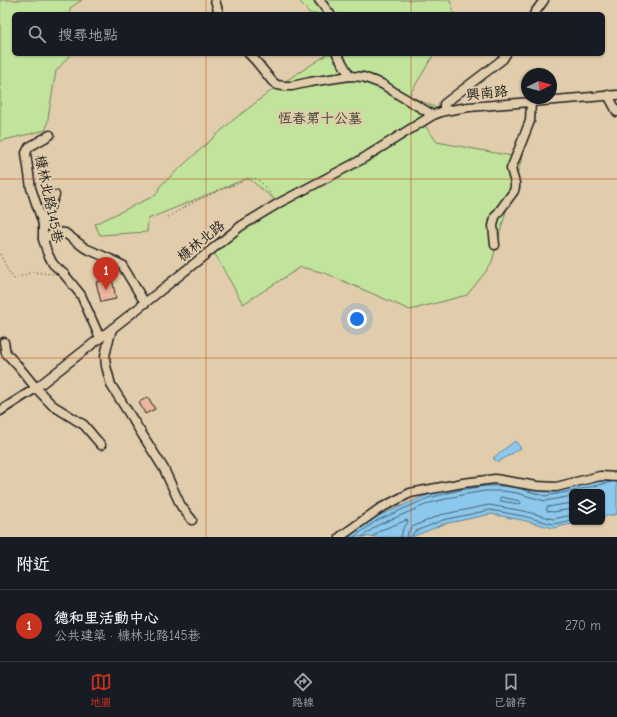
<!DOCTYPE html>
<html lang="zh-TW">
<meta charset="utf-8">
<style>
body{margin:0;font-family:"Comic Neue","LXGW WenKai TC",sans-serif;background:#242831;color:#f1f3f6}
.controls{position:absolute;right:12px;bottom:12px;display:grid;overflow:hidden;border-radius:6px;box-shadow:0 1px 3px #0004}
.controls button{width:36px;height:36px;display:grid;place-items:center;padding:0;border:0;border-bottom:1px solid #363941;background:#171b24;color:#f1f3f6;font:20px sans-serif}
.compass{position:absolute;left:521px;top:68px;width:36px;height:36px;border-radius:50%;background:#171b24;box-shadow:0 1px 3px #0004;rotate:85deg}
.you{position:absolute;left:357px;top:319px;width:14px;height:14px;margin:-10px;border:3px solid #fff;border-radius:50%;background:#1a73e8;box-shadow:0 0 0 6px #1a73e833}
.badge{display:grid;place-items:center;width:26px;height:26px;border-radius:50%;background:#c8321e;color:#fff;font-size:13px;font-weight:700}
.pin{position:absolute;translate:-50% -33px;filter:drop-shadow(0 1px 2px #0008)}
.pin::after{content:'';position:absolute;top:21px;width:14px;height:12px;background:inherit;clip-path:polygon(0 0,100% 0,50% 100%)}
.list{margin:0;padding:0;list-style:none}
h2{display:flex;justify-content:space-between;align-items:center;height:52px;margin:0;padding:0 16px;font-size:17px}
h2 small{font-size:13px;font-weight:400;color:#9ea1a6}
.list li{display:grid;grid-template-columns:26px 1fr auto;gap:12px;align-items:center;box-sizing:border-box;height:72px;padding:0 16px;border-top:1px solid #363941}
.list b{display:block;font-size:15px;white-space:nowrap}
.list p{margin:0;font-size:13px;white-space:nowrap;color:#9ea1a6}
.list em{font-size:13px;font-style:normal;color:#9ea1a6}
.icon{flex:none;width:22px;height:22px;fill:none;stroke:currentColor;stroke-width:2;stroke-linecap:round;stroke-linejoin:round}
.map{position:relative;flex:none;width:617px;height:537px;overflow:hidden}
.search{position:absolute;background:#171b24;box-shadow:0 1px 3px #0004;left:12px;right:12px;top:12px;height:44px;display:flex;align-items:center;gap:10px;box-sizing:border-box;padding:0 14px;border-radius:6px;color:#9ea1a6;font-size:15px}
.sheet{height:124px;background:#171b24}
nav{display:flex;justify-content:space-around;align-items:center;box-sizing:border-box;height:56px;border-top:1px solid #363941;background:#171b24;font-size:11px;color:#9ea1a6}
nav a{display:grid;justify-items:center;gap:2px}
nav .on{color:#c8321e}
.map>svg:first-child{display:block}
.green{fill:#c2e39b;stroke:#6f805c}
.water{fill:#8cc8ec;stroke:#5f8399}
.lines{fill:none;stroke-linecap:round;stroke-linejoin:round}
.shore{stroke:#49616f;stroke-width:1}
.building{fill:#eab69d;stroke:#1c1c1c}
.minor-casing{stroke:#1c1c1c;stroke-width:11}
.path{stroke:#1c1c1c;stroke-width:1;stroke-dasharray:1 3;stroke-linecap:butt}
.minor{stroke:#e1cdac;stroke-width:8}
.grid{fill:none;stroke:#bf4d0f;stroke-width:1;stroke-opacity:0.55}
.labels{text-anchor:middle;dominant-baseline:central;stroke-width:4;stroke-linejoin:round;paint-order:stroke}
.street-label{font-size:14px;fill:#1c1c1c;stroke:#e1cdac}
.park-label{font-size:14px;fill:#3d4435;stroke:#e1cdac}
</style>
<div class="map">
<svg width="617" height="537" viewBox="0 0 617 537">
<rect width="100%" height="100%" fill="#e1cdac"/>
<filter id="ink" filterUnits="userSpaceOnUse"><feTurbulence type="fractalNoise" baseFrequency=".025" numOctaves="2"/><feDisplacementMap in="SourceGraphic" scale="8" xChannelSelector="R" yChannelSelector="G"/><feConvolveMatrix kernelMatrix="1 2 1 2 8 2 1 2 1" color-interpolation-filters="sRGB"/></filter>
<g filter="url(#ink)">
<g class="green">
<polygon points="0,0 82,0 70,8 70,14 14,14 14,54 69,54 69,56 56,71 46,130 0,141"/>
<polygon points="299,0 450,0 454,14 310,14"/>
<polygon points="325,54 434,54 409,96 444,111 423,123 437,142 522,158 508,204 491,265 467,295 410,310 325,273 301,267 243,304 212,249 279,203 248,178 148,219 147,232 100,235 95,224 156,195 160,186 232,121 276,87 325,56"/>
</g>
<g class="water">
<polygon points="515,441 521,448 498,462 493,458"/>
<polygon points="611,477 617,478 617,514 602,517 602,492 572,492 572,522 581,522 553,528 522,520 491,514 444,524 412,537 347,537 374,518 427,495 459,486 485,482 519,485 545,492 572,487"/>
</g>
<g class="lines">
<g class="shore">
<polygon points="501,497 520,501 521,503 519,504 501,501 500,499"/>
<polyline points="572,503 547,507 546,509 547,511 553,512 572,509"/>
<polyline points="354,537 376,521 428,498 460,490 485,486 504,486 518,488 545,496 573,491 611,482"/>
<polyline points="362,537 378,525 430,503 461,495 485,491 503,491 517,493 545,501 572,496"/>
<polyline points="372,537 381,530 407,520 408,522 403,529 401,537"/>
<polyline points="407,537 408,532 412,527 440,515 489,505 524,511 553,519 572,515"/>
<polyline points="412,537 413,534 414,532 443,520 490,510 523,516 553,524 572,520"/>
</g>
</g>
<g class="building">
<polygon points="112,278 116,299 101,302 96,282"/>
<polygon points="148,397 155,409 145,414 139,402"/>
</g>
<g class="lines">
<g class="minor-casing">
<g id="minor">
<polyline points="215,0 219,14"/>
<polyline points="319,0 330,14"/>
<polyline points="534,14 544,0"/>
<polyline points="249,54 255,60 272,81 277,85 284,86 292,86 310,82 350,76 363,77 382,84 399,95 433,115"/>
<polyline points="337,54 350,76"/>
<polyline points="608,95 617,112"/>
<polyline points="444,111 444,104 486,72 503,59 506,54"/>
<polyline points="50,135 29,147 26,153 31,188 43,224 43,239 47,252 53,264 64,274 81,295 100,338"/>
<polyline points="43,224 55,195"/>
<polyline points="43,239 57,232 65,233 85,248 110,259 122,265 145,303"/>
<polyline points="495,245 493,226 495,217 514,191 515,187 515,183 511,169 530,121 531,102"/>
<polyline points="112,329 108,343 105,356 106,366 111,385 164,469 181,506 192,520"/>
<polyline points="4,342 6,353 18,366 36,388 52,405 84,425 101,445"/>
<polyline points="0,411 36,388 145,303 241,226 279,203 359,161 433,115 444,111 469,107 617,95"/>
<polyline points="340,537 379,509 410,493 463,483 495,479 537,486 556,487 600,476 617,477"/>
</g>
</g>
<g class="path">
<polyline points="168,217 192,203 218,191 253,178 260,181 273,197"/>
<polyline points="0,254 7,269 14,279 32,272 53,274"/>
</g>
<use href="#minor" class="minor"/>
</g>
</g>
<path class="grid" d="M206,0V14M411,0V14M206,54V537M411,54V537M0,179H617M0,358H617"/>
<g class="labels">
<g class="street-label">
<text transform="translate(487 93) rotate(-6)">興南路</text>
<text transform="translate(49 199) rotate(78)">槺林北路145巷</text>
<text transform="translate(201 241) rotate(-39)">槺林北路</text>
</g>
<g class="park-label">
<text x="320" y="118">恆春第十公墓</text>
</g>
</g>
</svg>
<div class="controls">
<button><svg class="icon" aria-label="layers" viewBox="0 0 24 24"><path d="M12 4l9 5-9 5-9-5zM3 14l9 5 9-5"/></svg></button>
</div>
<svg class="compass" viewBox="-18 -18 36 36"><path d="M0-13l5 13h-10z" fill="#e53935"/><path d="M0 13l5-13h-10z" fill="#9ea1a6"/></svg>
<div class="you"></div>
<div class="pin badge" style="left:106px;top:290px">1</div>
<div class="search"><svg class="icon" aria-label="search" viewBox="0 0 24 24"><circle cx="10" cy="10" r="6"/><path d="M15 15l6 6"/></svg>搜尋地點</div>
</div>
<section class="sheet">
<h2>附近<small></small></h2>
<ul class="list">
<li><span class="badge">1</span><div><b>德和里活動中心</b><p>公共建築 · 槺林北路145巷</p></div><em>270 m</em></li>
</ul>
</section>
<nav>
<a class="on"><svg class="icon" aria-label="map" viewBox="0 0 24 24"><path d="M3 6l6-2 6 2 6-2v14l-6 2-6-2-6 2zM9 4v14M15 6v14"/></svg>地圖</a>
<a><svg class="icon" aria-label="directions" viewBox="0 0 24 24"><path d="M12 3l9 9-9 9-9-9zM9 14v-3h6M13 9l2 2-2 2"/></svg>路線</a>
<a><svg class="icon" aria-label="saved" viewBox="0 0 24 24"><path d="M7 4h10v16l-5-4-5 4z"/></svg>已儲存</a>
</nav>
